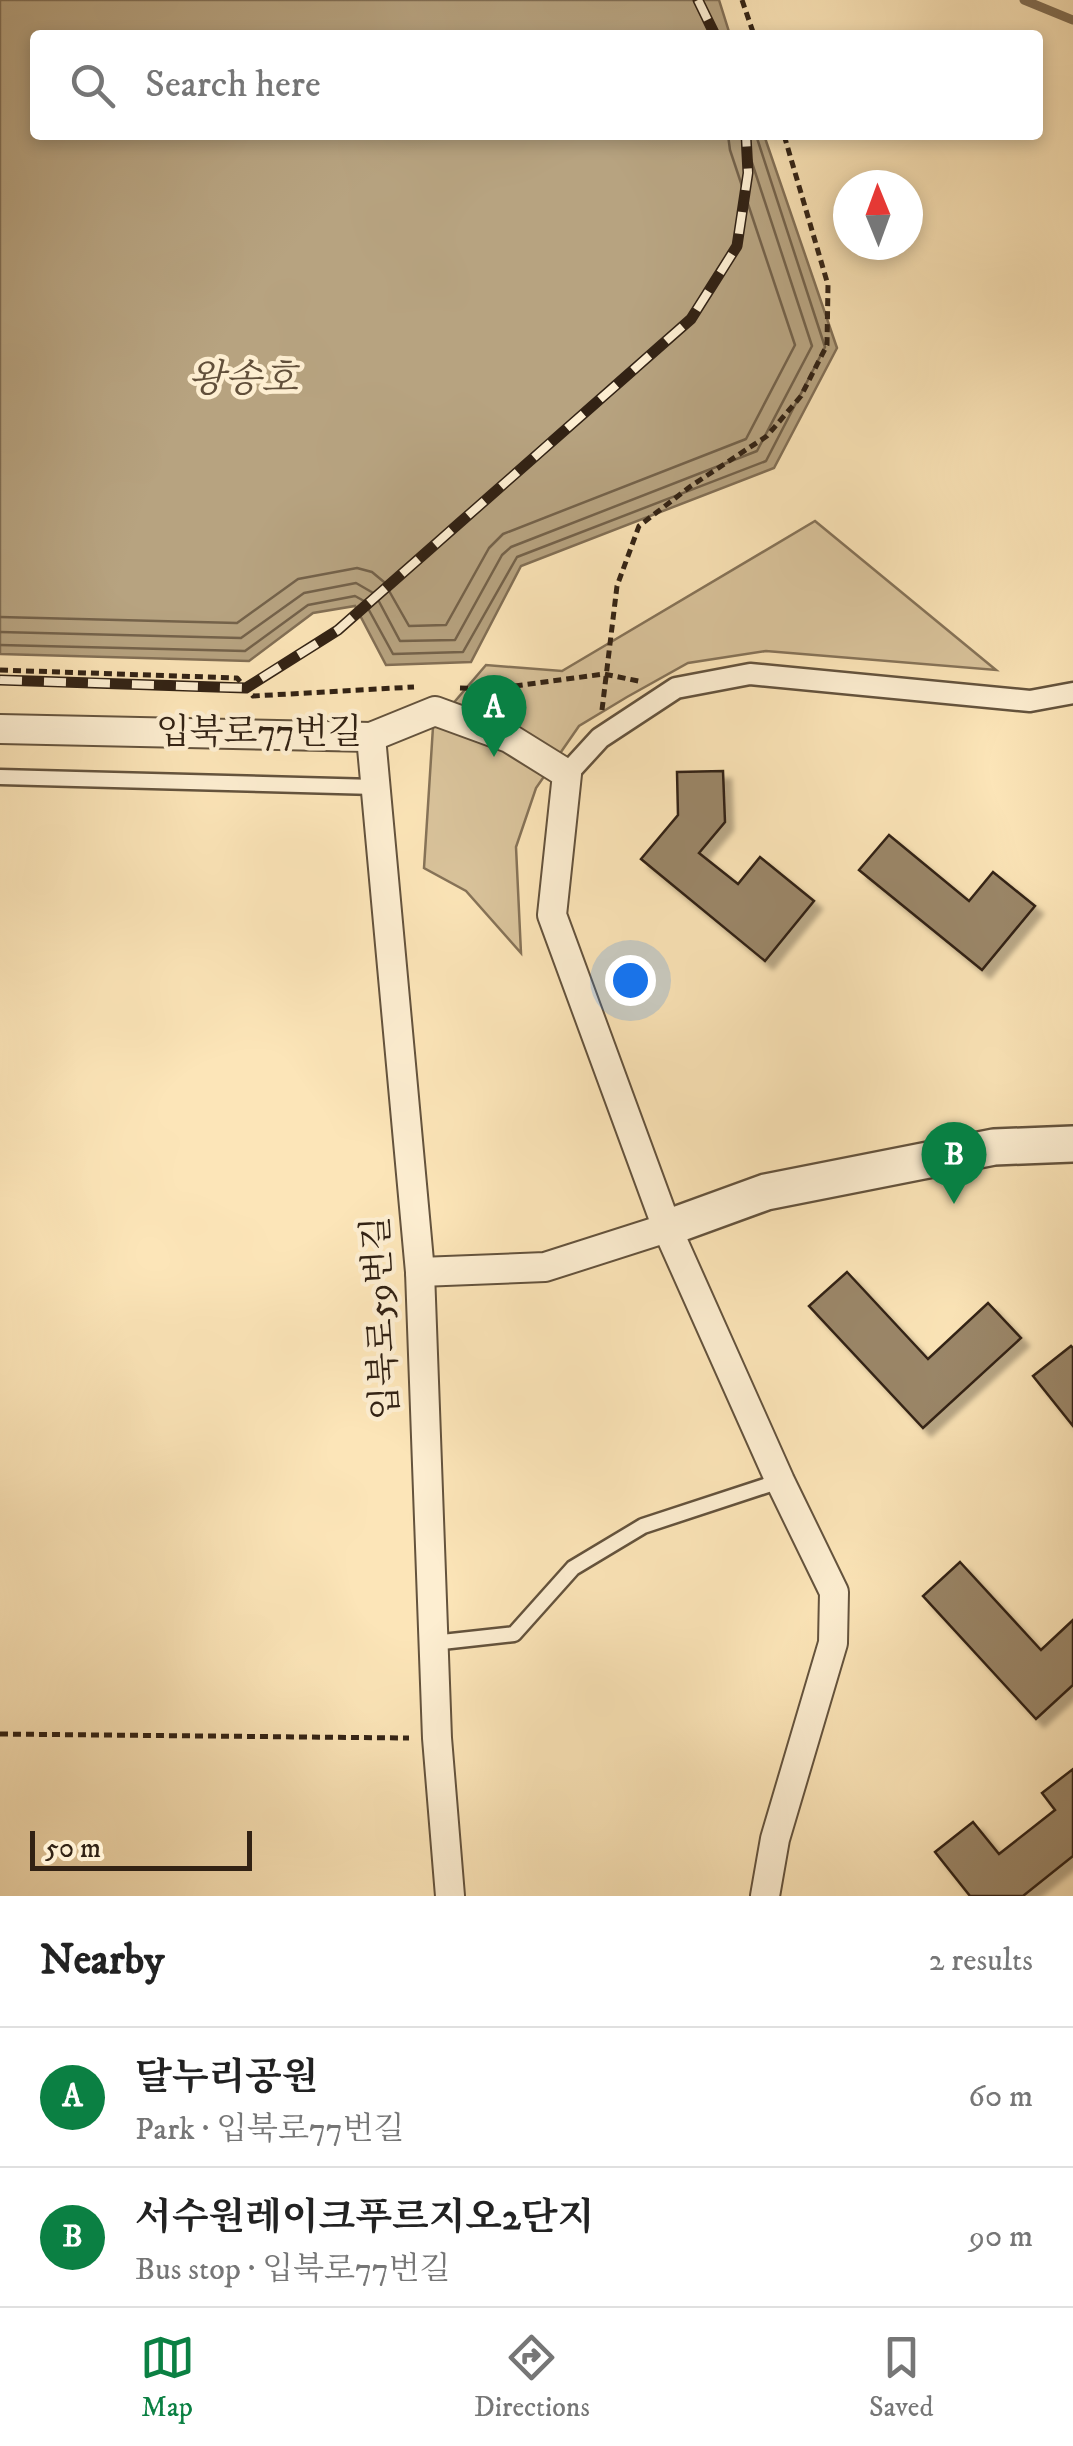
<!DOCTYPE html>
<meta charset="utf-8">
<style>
body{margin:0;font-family:"IM FELL DW Pica","Noto Serif KR",serif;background:#f6f6f6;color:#222}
.compass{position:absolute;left:833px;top:170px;width:90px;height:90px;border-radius:50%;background:#fff;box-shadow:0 5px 15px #0003;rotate:359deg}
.scale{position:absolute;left:30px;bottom:25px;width:222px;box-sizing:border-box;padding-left:10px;border:5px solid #322214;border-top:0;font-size:28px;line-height:35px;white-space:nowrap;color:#322214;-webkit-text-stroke:8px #fdeed1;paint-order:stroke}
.you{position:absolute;left:630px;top:980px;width:35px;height:35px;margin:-25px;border:8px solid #fff;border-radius:50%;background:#1a73e8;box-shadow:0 0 0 15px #1a73e833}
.badge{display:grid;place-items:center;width:65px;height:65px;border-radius:50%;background:#0b8043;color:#fff;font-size:32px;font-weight:700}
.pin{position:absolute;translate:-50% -82px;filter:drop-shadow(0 2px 5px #0008)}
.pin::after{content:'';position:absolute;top:52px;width:35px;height:30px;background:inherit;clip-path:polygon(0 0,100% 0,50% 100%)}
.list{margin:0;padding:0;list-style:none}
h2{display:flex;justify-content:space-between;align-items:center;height:130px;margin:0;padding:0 40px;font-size:42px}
h2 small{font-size:32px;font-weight:400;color:#767676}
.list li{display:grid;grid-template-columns:65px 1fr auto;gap:30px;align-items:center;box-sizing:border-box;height:140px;padding:0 40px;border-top:2px solid #e0e0e0}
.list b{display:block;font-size:38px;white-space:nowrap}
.list p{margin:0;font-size:32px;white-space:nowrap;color:#767676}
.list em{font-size:32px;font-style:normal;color:#767676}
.icon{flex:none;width:55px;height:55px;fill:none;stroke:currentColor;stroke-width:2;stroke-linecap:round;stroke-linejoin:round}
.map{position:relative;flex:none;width:1073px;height:1896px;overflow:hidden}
.search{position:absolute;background:#fff;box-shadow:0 5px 15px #0003;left:30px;right:30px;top:30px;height:110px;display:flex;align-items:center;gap:25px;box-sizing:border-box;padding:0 35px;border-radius:10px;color:#767676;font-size:38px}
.sheet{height:410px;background:#fff}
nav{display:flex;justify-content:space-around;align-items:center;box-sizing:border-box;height:140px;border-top:2px solid #e0e0e0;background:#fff;font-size:28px;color:#767676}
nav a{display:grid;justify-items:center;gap:5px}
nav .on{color:#0b8043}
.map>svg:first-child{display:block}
.green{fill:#dac49c;stroke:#867358;stroke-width:2.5}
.water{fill:#b7a380;stroke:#826f55;stroke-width:2.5}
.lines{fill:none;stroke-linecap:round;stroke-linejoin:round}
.shore{stroke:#74624a;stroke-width:2.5}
.stream{stroke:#826f55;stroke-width:9}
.building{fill:#9b8769;stroke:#322214;stroke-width:2.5;filter:url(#shadow)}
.service-casing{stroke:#64533d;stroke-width:19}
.pedestrian-casing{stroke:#64533d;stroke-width:25}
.minor-casing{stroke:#64533d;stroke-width:32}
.tertiary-casing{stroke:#64533d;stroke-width:40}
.path{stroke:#322214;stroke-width:5;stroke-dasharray:8 5;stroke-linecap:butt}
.service{stroke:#fdeed1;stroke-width:14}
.pedestrian{stroke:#fdeed1;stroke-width:20}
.minor{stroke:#fdeed1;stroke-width:28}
.tertiary{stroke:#fdeed1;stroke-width:35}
.rail-casing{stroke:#322214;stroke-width:11}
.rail{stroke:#fdeed1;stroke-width:8;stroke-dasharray:22;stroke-linecap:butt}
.labels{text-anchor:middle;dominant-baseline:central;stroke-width:9;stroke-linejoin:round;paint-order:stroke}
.street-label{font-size:35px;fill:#322214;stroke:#fdeed1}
.water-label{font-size:38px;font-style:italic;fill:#614f3a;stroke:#fdeed1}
</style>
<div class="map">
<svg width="1073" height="1896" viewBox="0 0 1073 1896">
<defs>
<filter id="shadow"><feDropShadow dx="8" dy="8" stdDeviation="2.5" flood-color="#0004"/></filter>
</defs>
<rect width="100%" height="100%" fill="#fce5b8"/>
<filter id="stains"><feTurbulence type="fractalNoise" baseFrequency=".002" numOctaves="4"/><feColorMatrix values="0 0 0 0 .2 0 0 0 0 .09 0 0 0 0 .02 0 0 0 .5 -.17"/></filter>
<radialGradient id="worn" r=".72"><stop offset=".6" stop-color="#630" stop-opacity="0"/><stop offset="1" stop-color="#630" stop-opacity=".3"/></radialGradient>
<polygon class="green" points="815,521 996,670 766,651 688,663 627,697 579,726 536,788 516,847 521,953 466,891 424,868 433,727 486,665 562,671"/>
<polygon class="water" points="0,0 719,0 730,35 35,35 35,135 764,135 837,348 774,468 521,566 471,662 386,665 355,606 313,613 249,661 0,654"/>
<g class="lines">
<g class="shore">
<polyline points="0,617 237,623 298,579 357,568 372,572 384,582 409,626 446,625 489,548 503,534 746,439 795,345 730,150 728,135"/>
<polyline points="0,632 241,638 304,593 356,583 375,594 400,641 455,640 502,555 511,547 757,451 812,346 743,135"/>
<polyline points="0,645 245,651 308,605 355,596 364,601 393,654 463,652 517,557 766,461 825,347 756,135"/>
</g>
<polyline class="stream" points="1024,0 1073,20"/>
</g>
<g class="building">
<polygon points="723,771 725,822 699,853 738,884 760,857 814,901 765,961 641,859 678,815 677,772"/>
<polygon points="889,835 969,901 993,872 1035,906 982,970 859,870"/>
<polygon points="847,1272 928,1359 988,1303 1021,1338 923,1428 809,1306"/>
<polygon points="1071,1346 1073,1348 1073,1426 1033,1376"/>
<polygon points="960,1562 1041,1650 1073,1620 1073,1685 1036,1719 923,1596"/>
<polygon points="1073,1769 1073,1856 1023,1896 970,1896 935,1852 973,1822 999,1854 1055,1810 1042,1793"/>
</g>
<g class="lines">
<g class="service-casing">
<g id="service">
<polyline points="0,777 375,787"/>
<polyline points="433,1643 514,1634 573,1568 643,1526 780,1481"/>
</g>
</g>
<g class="pedestrian-casing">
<polyline id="pedestrian" points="567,774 600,738 676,688 750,674 1030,701 1073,693"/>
</g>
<g class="minor-casing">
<g id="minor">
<polyline points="0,729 371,737 435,711 509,738 567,774 552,915 667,1228 780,1481 834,1592 833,1643 775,1839 765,1896"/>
<polyline points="371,737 420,1272 437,1738 450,1896"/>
<polyline points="420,1272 545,1267 667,1228"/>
</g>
</g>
<g class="tertiary-casing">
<polyline id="tertiary" points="667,1228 766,1192 994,1147 1073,1144"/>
</g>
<g class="path">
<polyline points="742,0 754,35"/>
<polyline points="0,670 237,678 253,696 414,687"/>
<polyline points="460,688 493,689"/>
<polyline points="477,695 493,689 604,674 643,682"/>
<polyline points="602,710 617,586 639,526 691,486 767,436 801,396 827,345 828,285 784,135"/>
<polyline points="0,1734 409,1738"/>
</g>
<use href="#service" class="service"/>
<use href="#pedestrian" class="pedestrian"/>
<use href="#minor" class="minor"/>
<use href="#tertiary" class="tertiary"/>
<g class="rail-casing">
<g id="rail">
<polyline points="698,0 715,35"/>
<polyline points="0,680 246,688 338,630 691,319 737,246 748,173 746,135"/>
</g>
</g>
<use href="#rail" class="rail"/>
</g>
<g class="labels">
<g class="street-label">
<text x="259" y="733">입북로77번길</text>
<text transform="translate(382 1318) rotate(-93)">입북로59번길</text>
</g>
<g class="water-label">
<text x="243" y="380">왕송호</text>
</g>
</g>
<rect width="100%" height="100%" filter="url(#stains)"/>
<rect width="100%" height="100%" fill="url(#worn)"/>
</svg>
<svg class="compass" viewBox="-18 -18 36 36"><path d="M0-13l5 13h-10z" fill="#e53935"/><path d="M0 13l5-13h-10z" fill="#767676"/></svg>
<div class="scale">50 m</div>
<div class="you"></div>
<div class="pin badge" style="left:494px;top:757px">A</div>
<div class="pin badge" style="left:954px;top:1204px">B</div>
<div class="search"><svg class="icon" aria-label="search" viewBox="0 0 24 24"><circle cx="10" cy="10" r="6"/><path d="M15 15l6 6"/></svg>Search here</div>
</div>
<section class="sheet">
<h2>Nearby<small>2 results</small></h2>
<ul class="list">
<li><span class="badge">A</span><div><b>달누리공원</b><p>Park · 입북로77번길</p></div><em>60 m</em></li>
<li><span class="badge">B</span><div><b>서수원레이크푸르지오2단지</b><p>Bus stop · 입북로77번길</p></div><em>90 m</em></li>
</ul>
</section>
<nav>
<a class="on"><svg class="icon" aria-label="map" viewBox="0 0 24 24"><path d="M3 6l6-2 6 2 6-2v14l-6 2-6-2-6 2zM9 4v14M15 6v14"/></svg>Map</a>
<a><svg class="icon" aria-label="directions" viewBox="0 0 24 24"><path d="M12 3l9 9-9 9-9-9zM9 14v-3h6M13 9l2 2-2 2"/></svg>Directions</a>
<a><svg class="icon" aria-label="saved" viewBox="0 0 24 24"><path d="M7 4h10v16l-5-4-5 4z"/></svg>Saved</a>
</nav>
